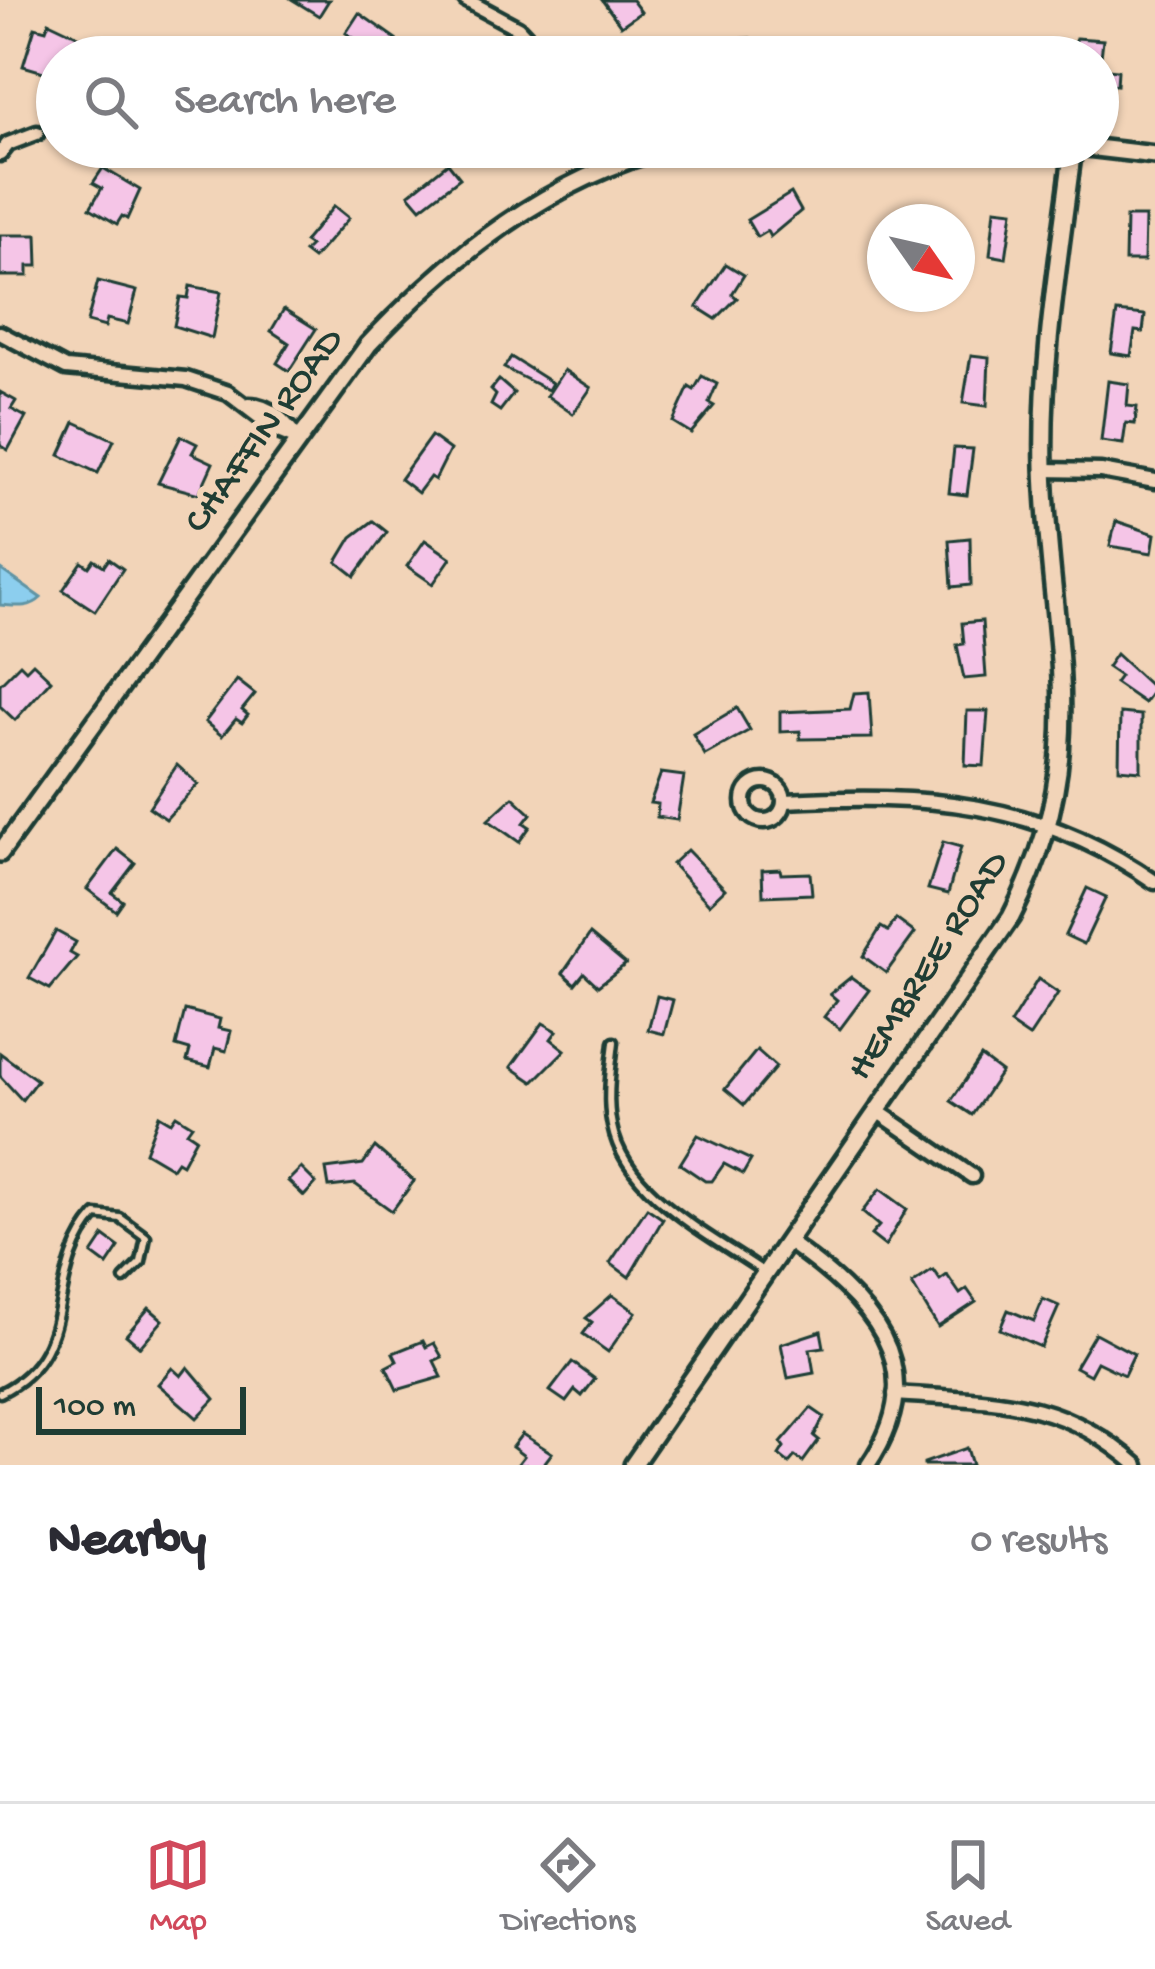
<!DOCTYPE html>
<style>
body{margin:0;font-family:"Gochi Hand",sans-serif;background:#f2f2f3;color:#2b2b33}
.compass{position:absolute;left:867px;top:204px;width:108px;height:108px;border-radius:50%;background:#fff;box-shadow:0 3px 9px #0004;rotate:124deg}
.scale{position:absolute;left:36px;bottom:30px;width:210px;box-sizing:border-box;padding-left:12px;border:6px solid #1f3d34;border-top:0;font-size:33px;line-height:42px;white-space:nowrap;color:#1f3d34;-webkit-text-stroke:9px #f2d4b8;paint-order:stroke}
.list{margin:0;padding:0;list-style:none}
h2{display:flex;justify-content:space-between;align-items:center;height:156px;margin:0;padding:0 48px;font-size:51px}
h2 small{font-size:39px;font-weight:400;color:#7c7c81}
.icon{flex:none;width:66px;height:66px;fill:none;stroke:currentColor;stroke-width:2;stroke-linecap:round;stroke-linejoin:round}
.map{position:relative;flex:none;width:1155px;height:1465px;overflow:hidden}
.search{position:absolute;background:#fff;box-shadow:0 3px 9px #0004;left:36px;right:36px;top:36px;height:132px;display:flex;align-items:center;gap:30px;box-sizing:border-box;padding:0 42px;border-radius:66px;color:#7c7c81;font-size:45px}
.sheet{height:336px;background:#fff}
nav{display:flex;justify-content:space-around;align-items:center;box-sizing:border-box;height:168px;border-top:3px solid #e1e1e2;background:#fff;font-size:33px;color:#7c7c81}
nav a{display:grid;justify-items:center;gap:6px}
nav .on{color:#d1495b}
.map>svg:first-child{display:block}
.water{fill:#8cceee;stroke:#6094a4;stroke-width:3}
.building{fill:#f5c5e7;stroke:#1f3d34;stroke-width:3}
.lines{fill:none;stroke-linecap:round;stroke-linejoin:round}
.service-casing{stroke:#1f3d34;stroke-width:15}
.minor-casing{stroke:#1f3d34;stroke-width:21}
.tertiary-casing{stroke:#1f3d34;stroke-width:24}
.service{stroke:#f2d4b8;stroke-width:6}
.minor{stroke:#f2d4b8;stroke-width:12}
.tertiary{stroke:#f2d4b8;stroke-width:15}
.labels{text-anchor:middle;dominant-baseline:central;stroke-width:12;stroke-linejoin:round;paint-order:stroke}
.street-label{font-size:39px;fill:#1f3d34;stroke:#f2d4b8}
</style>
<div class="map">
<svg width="1155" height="1465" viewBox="0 0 1155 1465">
<rect width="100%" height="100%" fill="#f2d4b8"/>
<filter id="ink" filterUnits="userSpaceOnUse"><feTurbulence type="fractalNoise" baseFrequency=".00833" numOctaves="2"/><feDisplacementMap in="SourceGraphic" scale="24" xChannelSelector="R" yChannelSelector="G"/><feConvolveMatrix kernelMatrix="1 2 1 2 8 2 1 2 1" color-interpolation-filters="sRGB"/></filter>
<g filter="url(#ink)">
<path class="water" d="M0,569L41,598C30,609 15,606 0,605Z"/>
<g class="building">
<polygon points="293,0 329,0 319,16"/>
<polygon points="602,0 632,0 641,12 621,26"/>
<polygon points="359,13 396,39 383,57 346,33"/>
<polygon points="49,22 89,41 84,57 57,57 57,76 23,66 35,27 46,30"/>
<polygon points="750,38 751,43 773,42 774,57 731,57 730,39"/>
<polygon points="1076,38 1103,40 1101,57 1075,57"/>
<polygon points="1098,68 1118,70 1117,85 1098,83"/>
<polygon points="448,163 460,178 421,208 409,194"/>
<polygon points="103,168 140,190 127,219 122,216 117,224 90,208 102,188 93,183"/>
<polygon points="791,193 801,211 770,237 767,231 757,237 747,220"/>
<polygon points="334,206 349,218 313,259 304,252 310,246 304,242"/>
<polygon points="995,209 1013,211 1006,258 990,255"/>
<polygon points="1126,217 1145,217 1144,261 1125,261"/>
<polygon points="0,235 37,235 38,266 28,266 28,276 0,276"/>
<polygon points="726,264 744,275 732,294 737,298 716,319 697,307"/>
<polygon points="98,281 137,291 128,324 107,319 105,327 87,322"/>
<polygon points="190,286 221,292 212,338 174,326 180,297 188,298"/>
<polygon points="284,309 316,329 289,371 277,363 289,343 271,331"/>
<polygon points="1117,312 1145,315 1143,332 1135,331 1131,356 1111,353"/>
<polygon points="971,355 989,357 987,406 963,403"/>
<polygon points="511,357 552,383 548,390 504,368"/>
<polygon points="564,370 591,388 573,414 547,396"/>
<polygon points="702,376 717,384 709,403 714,406 691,433 673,422 689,387 694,390"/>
<polygon points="499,380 514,393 500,411 491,405 496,395 491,390"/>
<polygon points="1108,381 1129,384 1127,406 1137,407 1135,424 1126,423 1123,444 1101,441"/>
<polygon points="0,392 16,401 11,409 26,417 8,450 0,445"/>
<polygon points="75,422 114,440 98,473 60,455"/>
<polygon points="181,436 197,444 192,453 213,463 199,494 158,483"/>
<polygon points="431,436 450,450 435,480 430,477 418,493 400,479"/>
<polygon points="954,448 973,449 967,495 949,493"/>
<polygon points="373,521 387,532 355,576 337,562 352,537"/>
<polygon points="1116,521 1155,534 1152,553 1110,546"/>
<polygon points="970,538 971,585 952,587 949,540"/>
<polygon points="425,540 451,558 433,584 407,566"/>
<polygon points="109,559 123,569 95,611 63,590 82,562 89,567 94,560 104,566"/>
<polygon points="982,621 986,677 964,679 957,645 964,644 962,623"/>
<polygon points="1116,654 1154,689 1144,703 1115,683 1120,676 1107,667"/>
<polygon points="33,663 51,680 15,720 0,706 0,684 20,664 26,670"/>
<polygon points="237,680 255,694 242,710 248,715 242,723 236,719 222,736 205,722"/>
<polygon points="869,692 872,738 800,739 800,731 780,732 780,712 850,709 854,693"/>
<polygon points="737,708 750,730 705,755 693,734"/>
<polygon points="967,711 988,711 984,766 965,765"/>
<polygon points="1120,713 1141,715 1141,771 1119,769"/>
<polygon points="177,765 198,784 166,819 149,807"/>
<polygon points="661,773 684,776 677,820 657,817 658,804 650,803"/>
<polygon points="513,797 531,814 524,823 530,827 519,842 488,820"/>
<polygon points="943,842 961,847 948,894 928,889"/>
<polygon points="117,849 135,863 112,893 123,901 116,911 87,889"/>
<polygon points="687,850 725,889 709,904 672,864"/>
<polygon points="780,869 781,874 810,873 812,894 763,896 762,870"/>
<polygon points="1087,888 1106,897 1084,944 1065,935"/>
<polygon points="896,919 915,933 886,973 863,956 881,927 888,931"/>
<polygon points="56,931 76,942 70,953 77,957 50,989 29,978"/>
<polygon points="590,934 626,964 598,986 584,973 575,984 563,973"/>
<polygon points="851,977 869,990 840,1029 824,1017 837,1000 830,994"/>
<polygon points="1038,979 1058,993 1029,1037 1010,1024"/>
<polygon points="657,996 673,1000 664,1034 648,1030"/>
<polygon points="185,1010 220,1019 218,1028 231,1031 226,1051 215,1048 210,1067 187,1061 190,1050 176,1046"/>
<polygon points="543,1023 557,1031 551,1039 565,1050 533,1082 511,1067"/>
<polygon points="757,1050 776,1067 744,1105 725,1089"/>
<polygon points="0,1053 37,1080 22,1100 0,1076"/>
<polygon points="981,1057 1001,1072 972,1115 951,1101"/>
<polygon points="159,1115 171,1122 176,1115 192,1125 187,1132 196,1138 182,1164 177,1161 172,1168 145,1152"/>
<polygon points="698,1135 751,1160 743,1174 724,1164 712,1181 705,1181 680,1164"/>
<polygon points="375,1147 414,1181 392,1211 355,1184 329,1187 326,1169 363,1164"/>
<polygon points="301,1168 316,1183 304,1196 288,1181"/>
<polygon points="880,1189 907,1209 885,1246 871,1235 879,1226 862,1212"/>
<polygon points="647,1208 663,1219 629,1277 610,1263"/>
<polygon points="104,1236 119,1247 107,1265 92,1254"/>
<polygon points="933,1270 940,1280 947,1275 960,1294 967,1289 976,1302 938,1327 912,1284"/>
<polygon points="612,1295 636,1312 608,1352 583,1334 592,1322 586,1318"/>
<polygon points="1043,1299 1059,1306 1041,1347 1000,1329 1008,1310 1034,1321"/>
<polygon points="149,1308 163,1320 140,1347 126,1335"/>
<polygon points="821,1331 824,1347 810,1349 814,1373 788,1378 781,1344"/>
<polygon points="1095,1333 1134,1354 1124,1375 1097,1362 1090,1375 1075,1367"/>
<polygon points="423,1341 426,1347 434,1343 442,1357 434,1361 442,1377 397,1390 386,1367 397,1361 393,1353"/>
<polygon points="572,1362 595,1379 582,1396 575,1390 566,1402 550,1391"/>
<polygon points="188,1367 215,1399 197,1418 158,1384 172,1368 181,1376"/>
<polygon points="811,1408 824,1417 814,1436 819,1440 803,1462 795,1456 789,1463 779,1455 784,1447 781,1443"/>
<polygon points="522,1434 552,1453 543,1465 517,1465 524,1456 512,1447"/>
<polygon points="967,1448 972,1465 924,1465 924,1463"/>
</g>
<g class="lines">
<g class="service-casing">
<g id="service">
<path d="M614,1042C611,1069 606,1099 612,1126C625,1194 712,1236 764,1272"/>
<path d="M0,1393C82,1353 42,1275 96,1215L120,1218L146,1237L141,1262L124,1279"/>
</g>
</g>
<g class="minor-casing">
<g id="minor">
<polyline points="466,0 518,28 545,57"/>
<polyline points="593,147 605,169"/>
<polyline points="0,154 8,144 37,133"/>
<polyline points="0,333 66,368 186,379 228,393 278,431 300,440"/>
<path d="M249,405C271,405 286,423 299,440"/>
<polyline points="1044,470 1101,471 1155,481"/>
<circle cx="764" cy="801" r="20"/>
<path d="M785,801C924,794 1036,799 1155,882"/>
<polyline points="877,1111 972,1176"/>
<path d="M787,1241C867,1298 937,1364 868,1465"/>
<path d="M895,1394C993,1401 1059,1396 1137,1465"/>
</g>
</g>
<g class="tertiary-casing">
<g id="tertiary">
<polyline points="1087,147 1155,155"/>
<path d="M0,853L368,345C452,255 549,179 670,147"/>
<path d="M633,1465L1011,917C1097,751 1049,640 1044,467C1041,360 1060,253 1073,147"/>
</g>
</g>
<use href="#service" class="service"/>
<use href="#minor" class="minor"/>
<use href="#tertiary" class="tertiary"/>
</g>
</g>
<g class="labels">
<g class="street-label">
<text transform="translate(266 432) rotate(-54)">CHAFFIN ROAD</text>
<text transform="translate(930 967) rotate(-57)">HEMBREE ROAD</text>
</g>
</g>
</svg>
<svg class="compass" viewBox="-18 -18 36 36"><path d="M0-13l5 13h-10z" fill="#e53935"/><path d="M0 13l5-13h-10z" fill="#7c7c81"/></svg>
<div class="scale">100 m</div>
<div class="search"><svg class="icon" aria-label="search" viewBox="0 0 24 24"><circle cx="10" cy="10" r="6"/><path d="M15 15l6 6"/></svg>Search here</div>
</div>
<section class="sheet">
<h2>Nearby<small>0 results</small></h2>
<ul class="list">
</ul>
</section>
<nav>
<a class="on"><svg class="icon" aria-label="map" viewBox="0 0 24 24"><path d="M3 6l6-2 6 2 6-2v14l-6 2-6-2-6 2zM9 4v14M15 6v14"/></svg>Map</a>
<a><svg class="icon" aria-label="directions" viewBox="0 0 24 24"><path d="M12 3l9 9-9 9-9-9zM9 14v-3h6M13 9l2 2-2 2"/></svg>Directions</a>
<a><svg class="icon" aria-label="saved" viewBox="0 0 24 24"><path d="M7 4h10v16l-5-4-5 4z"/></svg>Saved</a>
</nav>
